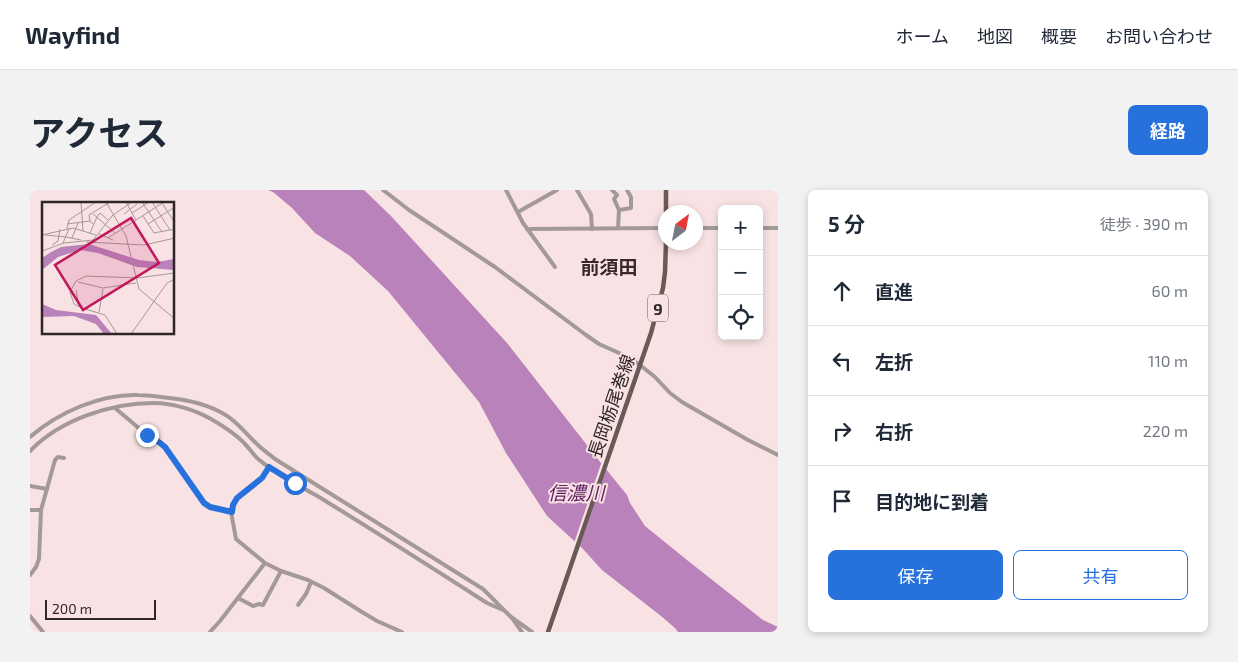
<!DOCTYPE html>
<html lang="ja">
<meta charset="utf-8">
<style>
body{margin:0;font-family:"Exo 2","Noto Sans JP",sans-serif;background:#f2f2f3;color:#1f2937}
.controls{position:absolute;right:15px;top:15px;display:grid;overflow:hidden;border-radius:8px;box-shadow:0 2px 8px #0003}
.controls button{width:45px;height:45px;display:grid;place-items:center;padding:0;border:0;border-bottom:1px solid #e0e1e3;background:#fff;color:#1f2937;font:25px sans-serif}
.compass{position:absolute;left:628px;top:15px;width:45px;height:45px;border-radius:50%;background:#fff;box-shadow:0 2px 8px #0003;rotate:32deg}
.scale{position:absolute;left:15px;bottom:12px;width:111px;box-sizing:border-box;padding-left:5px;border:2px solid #2e2627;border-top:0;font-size:14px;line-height:18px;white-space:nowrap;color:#2e2627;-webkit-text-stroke:4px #f8e2e4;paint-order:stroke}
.stop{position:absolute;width:15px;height:15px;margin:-11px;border:4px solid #2671dc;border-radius:50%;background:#fff}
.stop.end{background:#2671dc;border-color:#fff;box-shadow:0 1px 5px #0008}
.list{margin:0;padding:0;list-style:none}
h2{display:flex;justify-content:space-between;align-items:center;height:65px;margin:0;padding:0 20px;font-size:21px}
h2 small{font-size:16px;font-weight:400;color:#747a83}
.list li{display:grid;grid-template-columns:32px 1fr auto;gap:15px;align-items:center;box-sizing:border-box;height:70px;padding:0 20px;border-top:1px solid #e0e1e3}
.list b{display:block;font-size:19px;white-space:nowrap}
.list em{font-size:16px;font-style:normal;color:#747a83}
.actions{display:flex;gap:10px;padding:15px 20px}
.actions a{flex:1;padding:11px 0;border:1px solid #2671dc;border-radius:8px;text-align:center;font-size:18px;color:#2671dc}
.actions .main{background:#2671dc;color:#fff}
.icon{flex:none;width:28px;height:28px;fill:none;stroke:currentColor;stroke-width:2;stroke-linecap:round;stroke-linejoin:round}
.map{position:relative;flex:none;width:748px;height:442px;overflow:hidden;border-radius:8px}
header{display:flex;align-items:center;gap:30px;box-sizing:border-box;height:70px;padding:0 25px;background:#fff;border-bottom:1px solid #e0e1e3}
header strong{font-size:24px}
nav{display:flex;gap:28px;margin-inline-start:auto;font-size:18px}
.intro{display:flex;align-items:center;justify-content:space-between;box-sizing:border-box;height:120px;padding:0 30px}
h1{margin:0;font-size:35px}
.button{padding:12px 22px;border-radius:8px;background:#2671dc;color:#fff;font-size:18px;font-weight:700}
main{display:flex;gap:30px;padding:0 30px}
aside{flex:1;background:#fff;border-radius:8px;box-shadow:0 2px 8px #0003}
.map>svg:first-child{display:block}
.water{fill:#b982ba}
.pier{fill:#f8e2e4}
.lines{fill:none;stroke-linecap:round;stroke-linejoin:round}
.minor{stroke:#a39a98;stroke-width:4}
.major{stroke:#695a56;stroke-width:4.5}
.route{stroke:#2671dc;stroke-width:6}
.labels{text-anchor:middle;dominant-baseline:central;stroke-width:4;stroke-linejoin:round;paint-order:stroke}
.shield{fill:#f8e2e4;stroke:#6b5e60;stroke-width:1}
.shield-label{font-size:16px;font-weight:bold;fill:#2e2627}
.street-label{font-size:18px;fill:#2e2627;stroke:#f8e2e4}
.neighbourhood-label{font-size:19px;font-weight:bold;fill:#372829;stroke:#f8e2e4}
.water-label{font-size:19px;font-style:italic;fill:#5f1c61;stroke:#f8e2e4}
.inset-road{fill:none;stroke:#a79798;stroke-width:1}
.view{fill:#c2185b;fill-opacity:0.15;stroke:#c2185b;stroke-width:2.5}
.inset-edge{fill:none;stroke:#2e2627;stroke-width:2.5}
</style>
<header>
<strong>Wayfind</strong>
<nav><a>ホーム</a><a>地図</a><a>概要</a><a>お問い合わせ</a></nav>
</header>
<div class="intro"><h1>アクセス</h1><a class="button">経路</a></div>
<main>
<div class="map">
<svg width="748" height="442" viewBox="0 0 748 442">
<rect width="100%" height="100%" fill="#f8e2e4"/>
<polygon class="water" points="238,0 334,0 361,26 477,153 571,273 597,305 600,313 615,336 657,370 733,430 748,437 748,442 648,442 645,438 631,426 572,380 552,358 517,326 476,263 449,212 358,101 320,66 285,43 262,18 243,2"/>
<polygon class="pier" points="572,271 577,277 549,359 544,353"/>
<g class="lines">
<g class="minor">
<polyline points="353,0 379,20 465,77 556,145 569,154 598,167 610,175 625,187 640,203 652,212 718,250 748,265"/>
<polyline points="476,0 493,33 525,77"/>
<polyline points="547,0 561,24 562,39"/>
<polyline points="582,0 587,5 584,9 589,20 588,38"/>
<polyline points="589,20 601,18 601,7 597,0"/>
<polyline points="488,22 527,0"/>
<polyline points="666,38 692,38"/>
<polyline points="729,38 748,38"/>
<polyline points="497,39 636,38"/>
<polyline points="85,218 117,245 125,249 135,257 174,313 180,317 201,322"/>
<path d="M0,247C29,222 70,204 108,205C119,205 129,207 139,208C158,210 177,214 194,224C207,231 216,244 228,255C233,260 239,264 245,269L453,399L481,427L502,442"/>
<path d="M0,261C30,230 80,213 124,213C143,213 165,220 181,229C193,236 206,244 215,254C219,258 223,264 227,268C238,278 252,286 265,293C275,300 287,305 297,312C351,345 404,379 457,413L473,420"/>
<polyline points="239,277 231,289 207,309 203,315 201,322 206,349 235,373 251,381 278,390 294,398 332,422 347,431 372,442"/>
<polyline points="0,296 17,299"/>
<polyline points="0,320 11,320"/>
<polyline points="0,385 6,377 9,369 11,320 25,270 28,267 34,268"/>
<polyline points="208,408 223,416 229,414 233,415 251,381"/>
<polyline points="268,415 276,404 281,392"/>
<polyline points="0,426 13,442"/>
<polyline points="482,428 492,442"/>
<polyline points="180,442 190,431 235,373"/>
</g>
<g class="major">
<polyline points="636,0 636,22"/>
<polyline points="518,442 621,143 633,98 635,82 636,52"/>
</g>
</g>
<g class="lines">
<polyline class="route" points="117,245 125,249 135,257 174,313 180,317 202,322 203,315 207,308 232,288 239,277 265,293"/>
</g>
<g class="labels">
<rect class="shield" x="618" y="104.5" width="20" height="27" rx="4"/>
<g class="shield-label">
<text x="628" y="118">9</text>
</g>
<g class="street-label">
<text transform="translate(581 216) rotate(-71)">長岡栃尾巻線</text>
</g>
<g class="neighbourhood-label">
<text x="579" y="76">前須田</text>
</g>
<g class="water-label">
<text x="546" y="302">信濃川</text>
</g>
</g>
<g transform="translate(12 12)">
<rect width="132" height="132" fill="#f8e2e4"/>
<path d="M47,42L97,58L115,60L132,57V68L95,65L56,51L38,48L16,55L0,68V56L9,50L19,45ZM0,102L14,108L54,113L70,132H62L54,122L32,114L1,115Z" fill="#b982ba"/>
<path class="inset-road" d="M39,0L41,29M64,0L84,34L97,87L133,117M84,0L94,18M100,0L120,30M110,0L128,28M120,1L133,21M90,11L107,0M51,12L73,31M82,12L95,2M101,14L112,31L133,27M55,15L58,11L66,18M48,19L47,13L68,0M25,22L48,19L51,22M106,22L133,5M25,27L27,18L54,0M48,31L55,15M57,32L71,38M0,33L31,26L54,33M3,33L24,35M24,35L39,38M30,36L36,21M66,36L122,0M44,40L102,43L133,36M21,41L27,27M10,43L16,39L18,27M0,49L22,41L51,38L71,13L90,0M36,80L61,86L94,81M34,88L37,105M40,106L32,102L28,90L34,79L44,74L95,76L133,71M40,106L63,113L75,132M57,110L61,87M89,132L125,81L133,77"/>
<path class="view" d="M89,16L117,61L41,108L13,63Z"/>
<rect width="132" height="132" class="inset-edge"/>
</g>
</svg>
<div class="controls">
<button>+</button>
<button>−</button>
<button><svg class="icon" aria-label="locate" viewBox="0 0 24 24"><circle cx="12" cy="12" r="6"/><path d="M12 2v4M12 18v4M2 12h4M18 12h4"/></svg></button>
</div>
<svg class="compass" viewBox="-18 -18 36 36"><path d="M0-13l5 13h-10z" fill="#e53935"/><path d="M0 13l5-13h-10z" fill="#747a83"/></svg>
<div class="scale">200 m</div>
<div class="stop" style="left:265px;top:293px"></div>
<div class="stop end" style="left:117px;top:245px"></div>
</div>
<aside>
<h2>5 分<small>徒歩 · 390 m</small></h2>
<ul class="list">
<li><svg class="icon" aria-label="ahead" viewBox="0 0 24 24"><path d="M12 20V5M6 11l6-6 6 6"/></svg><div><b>直進</b></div><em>60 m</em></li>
<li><svg class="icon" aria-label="left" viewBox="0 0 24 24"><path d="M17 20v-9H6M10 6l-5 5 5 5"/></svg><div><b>左折</b></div><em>110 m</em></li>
<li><svg class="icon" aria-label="right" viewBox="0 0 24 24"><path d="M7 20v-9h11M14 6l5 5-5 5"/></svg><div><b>右折</b></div><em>220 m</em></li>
<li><svg class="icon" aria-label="arrive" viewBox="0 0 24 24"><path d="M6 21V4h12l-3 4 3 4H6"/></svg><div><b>目的地に到着</b></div></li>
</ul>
<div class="actions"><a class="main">保存</a><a>共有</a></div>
</aside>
</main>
